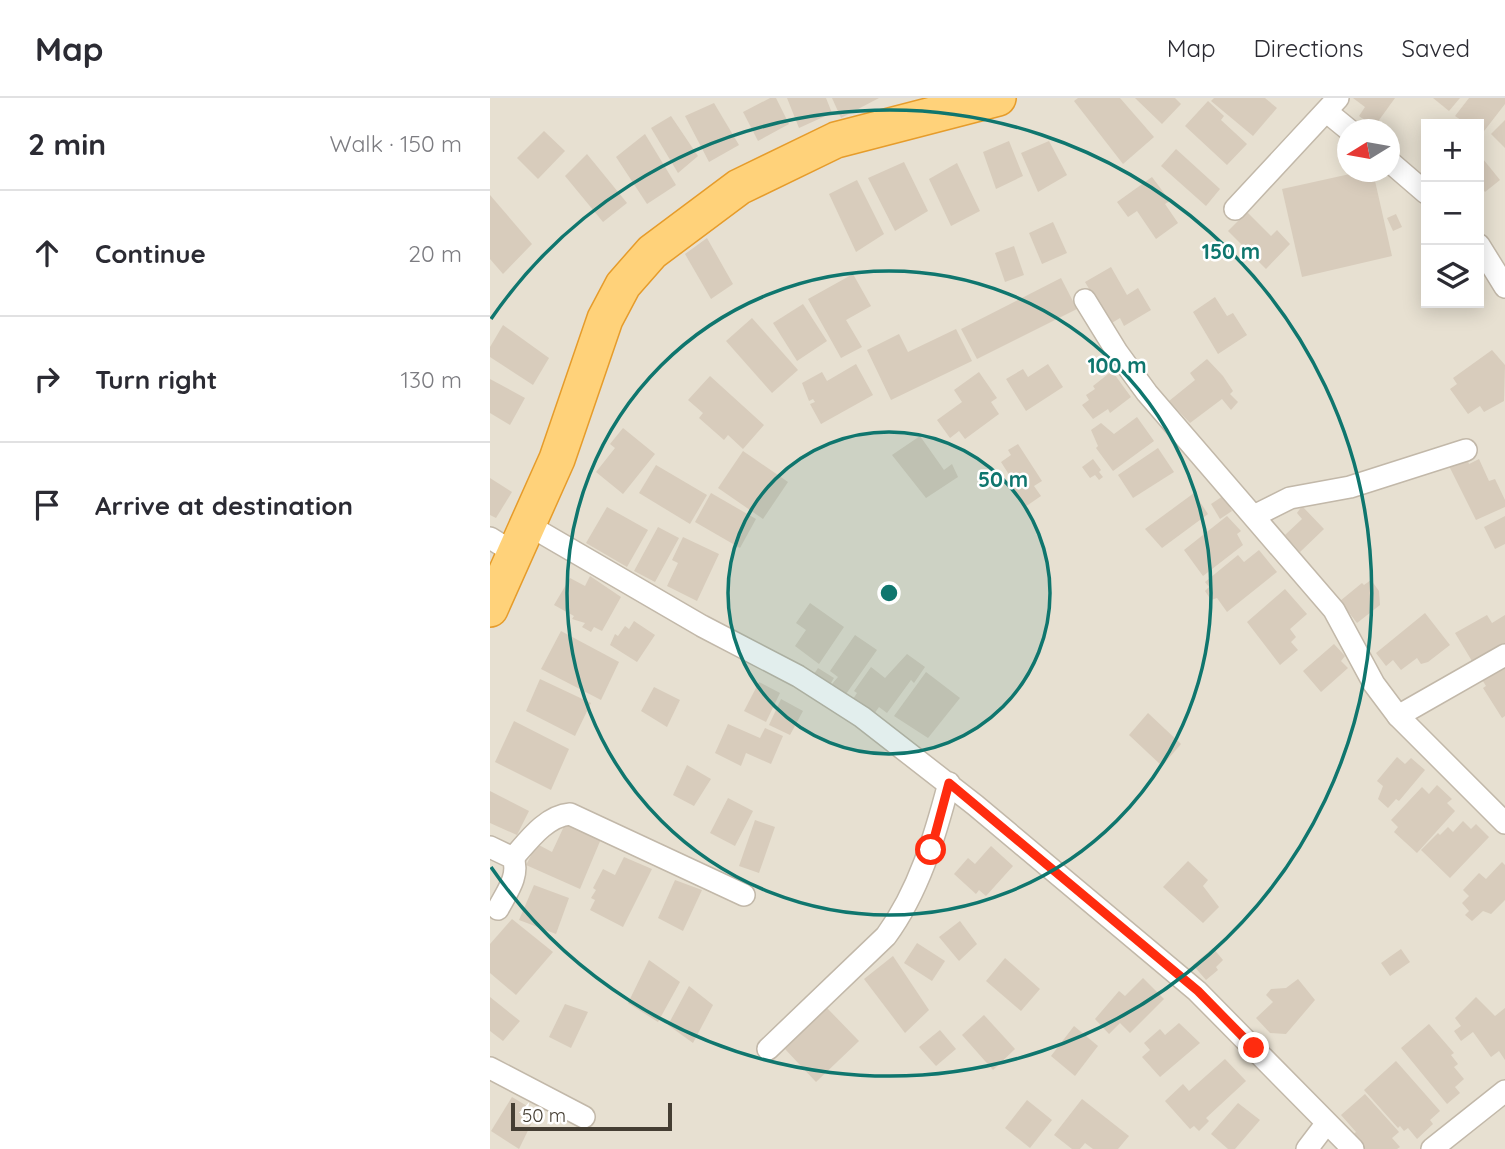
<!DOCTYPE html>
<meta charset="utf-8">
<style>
body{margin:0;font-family:Quicksand,sans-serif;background:#f7f7f7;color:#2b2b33}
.controls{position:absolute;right:21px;top:21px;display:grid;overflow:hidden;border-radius:0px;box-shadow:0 4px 18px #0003}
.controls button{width:63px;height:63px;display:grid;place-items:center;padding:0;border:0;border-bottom:2px solid #e1e1e2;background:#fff;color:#2b2b33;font:35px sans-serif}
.compass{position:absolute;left:847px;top:21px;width:63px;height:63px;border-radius:50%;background:#fff;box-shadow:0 4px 18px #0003;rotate:259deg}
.scale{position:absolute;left:21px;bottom:18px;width:161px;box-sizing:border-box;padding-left:7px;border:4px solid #453e33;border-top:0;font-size:19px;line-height:24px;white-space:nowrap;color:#453e33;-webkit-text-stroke:5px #fff;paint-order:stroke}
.stop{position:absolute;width:21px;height:21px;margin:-16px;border:5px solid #ff2c0f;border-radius:50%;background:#fff}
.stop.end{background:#ff2c0f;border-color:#fff;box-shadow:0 2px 7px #0008}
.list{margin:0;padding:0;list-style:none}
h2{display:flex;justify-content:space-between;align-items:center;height:91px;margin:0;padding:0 28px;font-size:30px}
h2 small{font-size:23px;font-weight:400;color:#7c7c81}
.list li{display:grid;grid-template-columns:46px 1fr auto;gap:21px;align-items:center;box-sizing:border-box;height:126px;padding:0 28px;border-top:2px solid #e1e1e2}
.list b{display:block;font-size:26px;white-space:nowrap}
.list em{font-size:23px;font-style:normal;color:#7c7c81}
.icon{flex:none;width:38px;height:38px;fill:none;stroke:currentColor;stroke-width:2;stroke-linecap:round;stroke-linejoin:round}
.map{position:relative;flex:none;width:1015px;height:1051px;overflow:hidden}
header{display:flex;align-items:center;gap:42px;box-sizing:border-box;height:98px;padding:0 35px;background:#fff;border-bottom:2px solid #e1e1e2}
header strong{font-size:33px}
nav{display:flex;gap:38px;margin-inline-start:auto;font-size:24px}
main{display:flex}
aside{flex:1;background:#fff}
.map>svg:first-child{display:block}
.residential{fill:#e7e0d1;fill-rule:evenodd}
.building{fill:#d8ccbc}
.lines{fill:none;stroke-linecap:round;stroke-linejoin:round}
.minor-casing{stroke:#c2b8a9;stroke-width:24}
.trunk-casing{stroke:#e69c2b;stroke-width:38}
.minor{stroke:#fff;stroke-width:21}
.trunk{stroke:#ffd27a;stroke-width:35}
.route{stroke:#ff2c0f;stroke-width:9}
.ring{fill:none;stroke:#0f766e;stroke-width:3.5}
.centre{fill:#0f766e;stroke:#fff;stroke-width:3.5}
.ring-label{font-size:21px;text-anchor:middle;font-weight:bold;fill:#0f766e;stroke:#fff;stroke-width:5;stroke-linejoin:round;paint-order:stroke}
</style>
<header>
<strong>Map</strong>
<nav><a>Map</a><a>Directions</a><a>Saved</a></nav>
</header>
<main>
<aside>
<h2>2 min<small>Walk · 150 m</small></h2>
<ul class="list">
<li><svg class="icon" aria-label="ahead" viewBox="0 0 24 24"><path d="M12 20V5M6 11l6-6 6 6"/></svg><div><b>Continue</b></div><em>20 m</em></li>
<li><svg class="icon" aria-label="right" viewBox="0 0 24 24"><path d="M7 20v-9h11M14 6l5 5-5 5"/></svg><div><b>Turn right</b></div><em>130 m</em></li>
<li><svg class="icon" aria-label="arrive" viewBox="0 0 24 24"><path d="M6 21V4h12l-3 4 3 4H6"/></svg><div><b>Arrive at destination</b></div></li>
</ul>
</aside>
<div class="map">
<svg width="1015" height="1051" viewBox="0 0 1015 1051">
<rect width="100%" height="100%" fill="#f3eee4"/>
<path class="residential" d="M0,0H1015V1051H0ZM936,26H989V205H936ZM858,32H900V74H858Z"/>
<g class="building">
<polygon points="280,0 286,0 299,26 268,43 253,14"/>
<polygon points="297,0 336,0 342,15 309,30"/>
<polygon points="342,0 389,0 351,20"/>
<polygon points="588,0 630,0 664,39 633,66 584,3"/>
<polygon points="645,0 685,0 691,6 672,26"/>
<polygon points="724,0 775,0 787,10 763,38 721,3"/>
<polygon points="863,0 905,0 884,29 869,18 875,9"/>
<polygon points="943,0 970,0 959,13"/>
<polygon points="979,0 1015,0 1015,6 991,37 989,26 977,26 965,18"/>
<polygon points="718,3 734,18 731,22 757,46 737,67 695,28"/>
<polygon points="224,5 249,47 219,64 195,18"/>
<polygon points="181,18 208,58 188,75 161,30"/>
<polygon points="1015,22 1015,50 1001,36"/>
<polygon points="54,33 75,53 48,81 27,60"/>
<polygon points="155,36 186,87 157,106 126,59"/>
<polygon points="519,43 533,78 506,91 493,54"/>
<polygon points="559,43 577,77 548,94 531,55"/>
<polygon points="686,51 730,91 716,108 671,68"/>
<polygon points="97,56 137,105 113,124 75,78"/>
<polygon points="989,56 1010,82 995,94 989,86"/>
<polygon points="414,64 438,113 405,133 378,80"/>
<polygon points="467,65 490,113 461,128 439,81"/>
<polygon points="869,74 883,74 902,158 812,179 792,91"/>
<polygon points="662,79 680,103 675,106 688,125 666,141 647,113 638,119 627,104"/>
<polygon points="367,82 394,136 366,154 339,96"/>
<polygon points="0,97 42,146 13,176 0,161"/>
<polygon points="757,114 781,138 787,132 800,146 776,171 738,133"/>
<polygon points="906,116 912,129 903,133 897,120"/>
<polygon points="563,124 577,155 552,166 539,135"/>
<polygon points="217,140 243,186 221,201 195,156"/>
<polygon points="524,148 534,177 515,184 505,155"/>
<polygon points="621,169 637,197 648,190 661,212 634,228 630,220 620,226 595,184"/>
<polygon points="363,176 381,208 356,222 372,249 351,260 318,201"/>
<polygon points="571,180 587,211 487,261 471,231"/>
<polygon points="725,199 737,218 743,215 757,237 728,256 703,214"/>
<polygon points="313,206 337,243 307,263 283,225"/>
<polygon points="262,220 308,272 282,295 236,243"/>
<polygon points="13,227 59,260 43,287 0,259 0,249"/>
<polygon points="466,231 482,263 401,302 377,252 409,236 418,254"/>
<polygon points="1002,252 1015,267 1014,303 994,314 990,308 978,316 960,291 967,286 963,280"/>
<polygon points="717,261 733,278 743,293 740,296 748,304 741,312 732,301 700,325 679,303 705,282 700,275"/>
<polygon points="366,266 383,297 331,326 320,306 325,304 323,301 319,303 312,285 332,274 337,283"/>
<polygon points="558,266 573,289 536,313 516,281 533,271 538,279"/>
<polygon points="622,273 641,299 620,315 618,311 603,321 592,307 599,302 596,297 605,291 603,288"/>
<polygon points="489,274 507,300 501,304 509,316 475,341 469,333 460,340 447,322 472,304 464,292"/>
<polygon points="220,278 274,327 253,351 238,337 234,342 209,320 213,315 198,302"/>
<polygon points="0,281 35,300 20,327 0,315"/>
<polygon points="647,319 664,343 623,373 606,350 608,348 601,332 611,325 624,336"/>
<polygon points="133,330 165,356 133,396 106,374 125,350 120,346"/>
<polygon points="430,338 454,372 462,366 468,379 436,400 402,357"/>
<polygon points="528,346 552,383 544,388 551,398 535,409 520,390 525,386 511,364 521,357 518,352"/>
<polygon points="668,350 684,374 643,400 628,377"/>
<polygon points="253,353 298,384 273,421 228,390"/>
<polygon points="977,360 979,366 989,361 999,383 1005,381 1015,402 1015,409 986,422 959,368"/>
<polygon points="603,361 611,372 609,374 613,379 609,382 605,377 600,380 592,369"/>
<polygon points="166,367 217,397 200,426 149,395"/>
<polygon points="0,380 22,394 6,420 0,417"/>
<polygon points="221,395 266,421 250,450 205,424"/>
<polygon points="704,395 718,416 672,450 655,431"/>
<polygon points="733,398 742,413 730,421 721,406"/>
<polygon points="812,408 834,431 810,454 795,437 812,421 807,415"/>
<polygon points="117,409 158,432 137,469 96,445"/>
<polygon points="737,418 751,433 747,436 753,447 713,478 694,452"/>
<polygon points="1015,418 1015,446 1005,451 994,429"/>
<polygon points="168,429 189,440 165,484 144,473"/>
<polygon points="193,439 229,456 207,503 177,488 188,465 182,462"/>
<polygon points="769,452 787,474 737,514 727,500 721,502 715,493 719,489 715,484 748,457 754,464"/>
<polygon points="100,478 131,499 112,533 104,529 101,534 92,529 95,525 82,521 84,518 64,507 80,480 95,488"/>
<polygon points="881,482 889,493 890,507 867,525 850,503 872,485 874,487"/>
<polygon points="795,491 817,516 800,531 806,539 801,544 808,552 790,567 757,524"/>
<polygon points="320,505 354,529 329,566 305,548 316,532 306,525"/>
<polygon points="935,515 960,547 938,564 931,566 927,560 911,572 903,562 896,568 886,555"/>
<polygon points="997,517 1002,525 1015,517 1015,549 985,568 965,535"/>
<polygon points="144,523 165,537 147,564 120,547 125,536 128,538 135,528 139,531"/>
<polygon points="71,533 129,564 111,602 51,571"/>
<polygon points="365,537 387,552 356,596 342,586 348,579 340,573"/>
<polygon points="844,546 855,558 851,563 858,570 831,594 813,573"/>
<polygon points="417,556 435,569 424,585 421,582 397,615 389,609 384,616 361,604 367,595 364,593 381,569 395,580"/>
<polygon points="1015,564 1015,618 1012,620 993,590 996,588 991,580"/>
<polygon points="328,570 344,580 336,593 320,582"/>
<polygon points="436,574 470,600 438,640 404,618"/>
<polygon points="50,581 101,605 85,638 36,613"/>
<polygon points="269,584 290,595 276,624 254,613"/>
<polygon points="164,589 190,602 177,629 151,613"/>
<polygon points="291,601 313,613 300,637 279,627"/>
<polygon points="658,615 691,646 672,668 639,637"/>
<polygon points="24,623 79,651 61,692 5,664"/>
<polygon points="238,626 270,640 275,630 293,638 281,666 256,655 251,668 225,655"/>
<polygon points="907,659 915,666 921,660 935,672 909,703 906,701 898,710 888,701 893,688 887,683"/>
<polygon points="197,667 221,681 204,708 183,697"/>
<polygon points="947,687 962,701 957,705 965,713 927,755 904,734 908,729 901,722 932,689 939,696"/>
<polygon points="0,693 39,713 27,737 0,725"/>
<polygon points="238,700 263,713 245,748 220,735"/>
<polygon points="265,722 285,729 269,775 249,768"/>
<polygon points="973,723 981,731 986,726 999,739 960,780 931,752 948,735 950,737 958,729 963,734"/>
<polygon points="76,724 111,741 90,791 36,767 47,746 62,754"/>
<polygon points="501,748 523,768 496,798 489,792 486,796 464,776 478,760 485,766"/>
<polygon points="134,759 162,771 133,829 100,812 105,802 101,800 106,792 103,790 113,771 125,777"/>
<polygon points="698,763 718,782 713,788 729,809 713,825 673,789"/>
<polygon points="1012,764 1015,767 1015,802 1001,816 993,813 982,823 975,817 979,813 972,805 979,798 973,792 989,775 996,781"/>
<polygon points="185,782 212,792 193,833 168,820"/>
<polygon points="44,787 79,800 66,836 29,822"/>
<polygon points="22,821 63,854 26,897 0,875 0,846"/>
<polygon points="470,823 487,846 469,863 449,839"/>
<polygon points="427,845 455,863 442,883 414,865"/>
<polygon points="723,850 733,862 726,869 728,872 716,882 703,867"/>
<polygon points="911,851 920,864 900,878 891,865"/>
<polygon points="403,858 439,912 415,935 374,881"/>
<polygon points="515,860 550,891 531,913 496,883"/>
<polygon points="159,862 190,884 168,924 138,905"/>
<polygon points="653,880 674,901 640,935 630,925 619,936 605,921 629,893 635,898"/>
<polygon points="808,881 825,902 796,936 780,935 766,920 783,904 776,897 781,891 796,890"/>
<polygon points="199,888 223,907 203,945 178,927"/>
<polygon points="0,899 30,923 13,943 0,933"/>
<polygon points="986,899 1005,918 1015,910 1015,962 1009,953 1001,959 983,934 971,943 964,933 971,928 965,920"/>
<polygon points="75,906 98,914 81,950 59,939"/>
<polygon points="337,910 369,943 326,984 295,951"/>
<polygon points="494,917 525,951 503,972 472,937"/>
<polygon points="689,925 710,945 670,979 652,959 660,952 654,945 670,931 675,937"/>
<polygon points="939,926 964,955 961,957 968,966 964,969 974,981 965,989 970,995 957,1006 911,950"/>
<polygon points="584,928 608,948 585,978 561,958"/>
<polygon points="450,932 466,951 446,968 429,949"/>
<polygon points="735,961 756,983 716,1020 719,1023 709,1033 704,1028 700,1031 675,1003 693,986 699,993"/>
<polygon points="906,963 950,1013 940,1022 943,1026 927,1041 918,1030 914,1033 910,1028 908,1030 874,992"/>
<polygon points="875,996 909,1034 902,1040 910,1049 907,1051 869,1051 859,1040 866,1034 851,1017"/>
<polygon points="22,999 47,1014 29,1051 1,1033"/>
<polygon points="592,1001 639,1038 628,1051 603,1051 595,1045 590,1051 582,1051 564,1037"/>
<polygon points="537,1002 562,1022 540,1050 515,1030"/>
<polygon points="748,1005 770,1022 745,1051 738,1051 721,1036"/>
</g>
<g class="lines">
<g class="minor-casing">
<g id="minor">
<polyline points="837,14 859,32"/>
<polyline points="900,64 936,95"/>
<polyline points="745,111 848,0"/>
<polyline points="989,147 1015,189"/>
<polyline points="595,202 627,254 657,295 844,512 884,586 908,618 1015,725"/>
<polyline points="764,418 800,400 860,389 976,352"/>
<polyline points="40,428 212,528 308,578 372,619 485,707 707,893 863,1051"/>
<polyline points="0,440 26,456"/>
<polyline points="908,618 1015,557"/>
<path d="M0,749L23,760C30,778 16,795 8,811"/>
<path d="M23,760C38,743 56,718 80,716L254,797"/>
<path d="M278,951L396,838C429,793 445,738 459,685"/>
<polyline points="0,970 94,1019"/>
<polyline points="817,1051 836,1026"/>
<polyline points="942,1051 1015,993"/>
</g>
</g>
<g class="trunk-casing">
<polyline id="trunk" points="0,511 67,361 115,221 133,187 162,154 249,89 346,42 508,0"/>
</g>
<use href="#minor" class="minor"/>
<use href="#trunk" class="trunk"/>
</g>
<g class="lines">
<polyline class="route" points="441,752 459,685 708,893 764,950"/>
</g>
<circle cx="399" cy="495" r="161" fill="#0f766e" fill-opacity=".12"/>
<g class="ring">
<circle cx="399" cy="495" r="161"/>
<circle cx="399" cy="495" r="322"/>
<path d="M1 221A483 483 0 1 1 1 769"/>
</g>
<circle cx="399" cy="495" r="10" class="centre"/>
<g class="ring-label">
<text x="741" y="161">150 m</text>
<text x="627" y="275">100 m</text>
<text x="513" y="389">50 m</text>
</g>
</svg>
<div class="controls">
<button>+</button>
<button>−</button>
<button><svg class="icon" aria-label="layers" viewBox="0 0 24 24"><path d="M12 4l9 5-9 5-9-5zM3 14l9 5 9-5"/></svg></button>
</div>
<svg class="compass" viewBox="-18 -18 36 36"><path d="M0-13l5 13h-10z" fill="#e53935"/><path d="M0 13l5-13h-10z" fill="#7c7c81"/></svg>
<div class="scale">50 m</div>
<div class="stop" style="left:441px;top:752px"></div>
<div class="stop end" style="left:764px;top:950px"></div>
</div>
</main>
